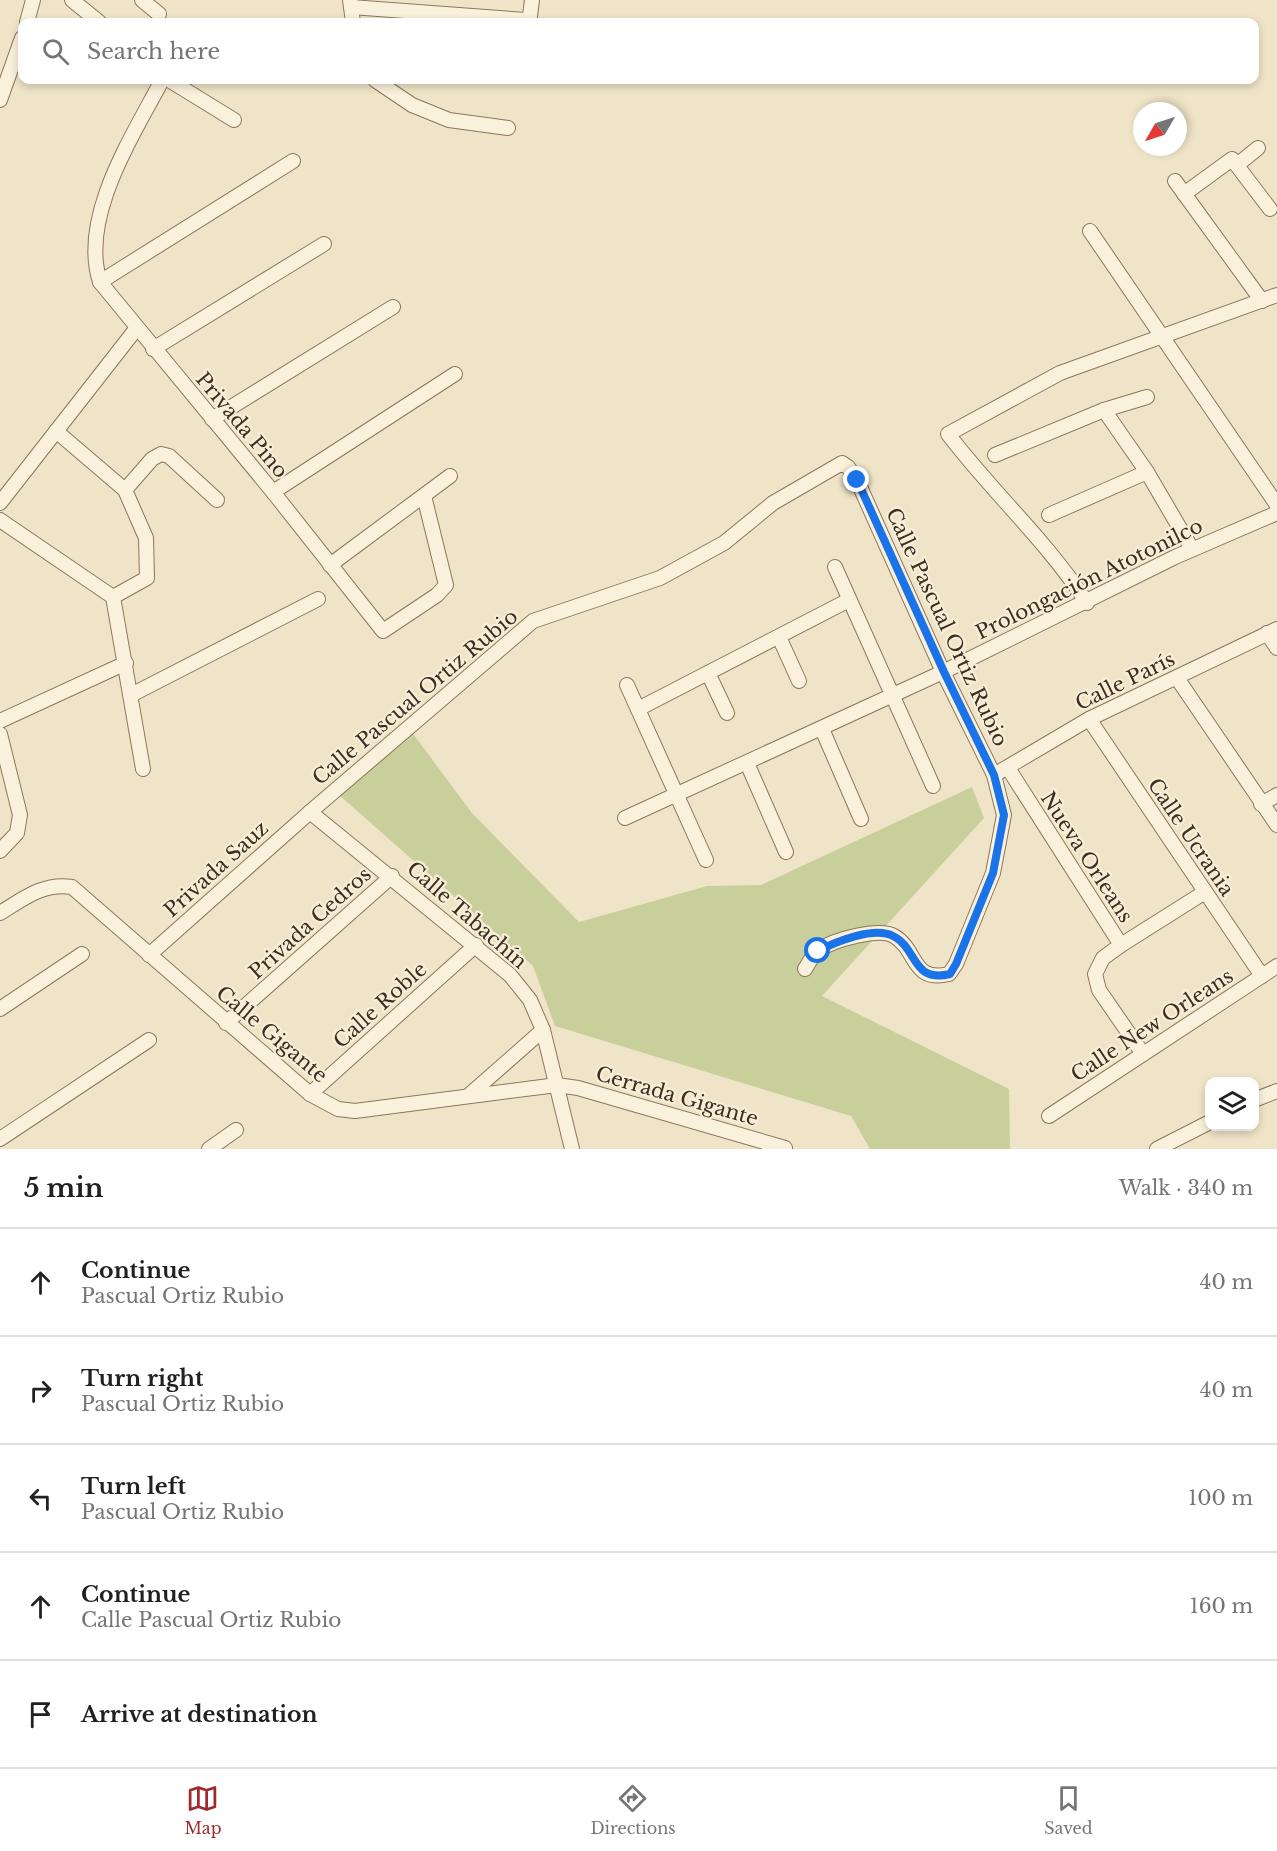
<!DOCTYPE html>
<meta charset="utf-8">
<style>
body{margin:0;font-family:"Libre Baskerville",serif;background:#f6f6f6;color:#202124}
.controls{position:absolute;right:18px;bottom:18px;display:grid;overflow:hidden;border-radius:12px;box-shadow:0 3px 9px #0003}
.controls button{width:54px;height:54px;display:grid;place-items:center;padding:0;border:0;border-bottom:2px solid #e0e0e0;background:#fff;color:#202124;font:30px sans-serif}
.compass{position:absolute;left:1133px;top:102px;width:54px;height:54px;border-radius:50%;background:#fff;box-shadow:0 3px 9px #0003;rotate:231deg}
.stop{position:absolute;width:18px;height:18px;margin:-14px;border:4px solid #1a73e8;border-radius:50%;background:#fff}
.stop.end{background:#1a73e8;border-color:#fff;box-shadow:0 2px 6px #0008}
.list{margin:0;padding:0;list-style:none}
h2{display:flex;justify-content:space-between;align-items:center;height:78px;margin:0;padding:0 24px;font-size:26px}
h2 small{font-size:20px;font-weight:400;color:#757577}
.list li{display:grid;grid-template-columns:39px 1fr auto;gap:18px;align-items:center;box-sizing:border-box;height:108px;padding:0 24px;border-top:2px solid #e0e0e0}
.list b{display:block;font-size:22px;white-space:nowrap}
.list p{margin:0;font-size:20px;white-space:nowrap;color:#757577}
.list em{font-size:20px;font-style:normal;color:#757577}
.icon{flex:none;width:33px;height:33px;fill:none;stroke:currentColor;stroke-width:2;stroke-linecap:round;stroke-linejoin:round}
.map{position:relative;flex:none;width:1277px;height:1149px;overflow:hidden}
.search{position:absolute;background:#fff;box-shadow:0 3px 9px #0003;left:18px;right:18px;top:18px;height:66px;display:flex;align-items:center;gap:15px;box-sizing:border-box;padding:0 21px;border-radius:12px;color:#757577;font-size:22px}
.sheet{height:618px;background:#fff}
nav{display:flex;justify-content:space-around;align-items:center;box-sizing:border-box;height:84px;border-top:2px solid #e0e0e0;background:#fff;font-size:16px;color:#757577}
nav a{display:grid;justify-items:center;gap:3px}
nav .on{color:#9e2a2b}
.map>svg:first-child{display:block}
.green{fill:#c9cf9b}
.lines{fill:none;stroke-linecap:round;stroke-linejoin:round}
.minor-casing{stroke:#8d765c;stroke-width:16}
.minor{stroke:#faf1dc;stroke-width:14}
.route{stroke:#1a73e8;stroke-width:8}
.labels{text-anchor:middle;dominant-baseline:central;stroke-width:4.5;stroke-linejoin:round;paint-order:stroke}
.street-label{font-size:20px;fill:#3d2e20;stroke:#f7eed8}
</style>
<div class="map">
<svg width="1277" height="1149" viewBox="0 0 1277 1149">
<rect width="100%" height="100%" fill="#f0e4c8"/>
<polygon class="green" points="411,731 472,813 579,922 707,886 761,885 972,787 984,818 822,996 1009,1089 1010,1149 870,1149 851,1116 555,1026 533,966 330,787"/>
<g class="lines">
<g class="minor-casing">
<g id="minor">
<polyline points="72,0 99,22"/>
<polyline points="142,0 159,14"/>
<polyline points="350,0 353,22"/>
<polyline points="351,7 526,20 530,16 532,0"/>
<polyline points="27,22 33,0"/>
<path d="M162,80C133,136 79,217 100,282L273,492L383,631L437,595L446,585L424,496"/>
<polyline points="169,80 234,120"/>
<polyline points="375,80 412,105 449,120 508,128"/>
<polyline points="0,100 22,38"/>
<polyline points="1237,165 1258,148"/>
<polyline points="1175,181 1262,301"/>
<polyline points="1184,194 1232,159 1270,209"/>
<polyline points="1090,231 1277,505"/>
<polyline points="100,282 293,161"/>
<polyline points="153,349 324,244"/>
<polyline points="1104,410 1147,472 1192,549"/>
<polyline points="212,419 393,307"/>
<polyline points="56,431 125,490 146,538 147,578 113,597"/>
<polyline points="995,455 1104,410 1147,397"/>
<polyline points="125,490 152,459 161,454 169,456 217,500"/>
<polyline points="273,492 455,374"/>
<polyline points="0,503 136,329"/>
<polyline points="1049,515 1147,472"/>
<polyline points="0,520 113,597 143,769"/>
<polyline points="330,565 450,476"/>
<polyline points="835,567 933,786"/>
<path d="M1087,603C1047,541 992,492 948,434L1060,373L1277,295"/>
<polyline points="1267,633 1277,648"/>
<polyline points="779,637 799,681"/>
<polyline points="708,673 727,713"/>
<polyline points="1177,678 1277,825"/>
<polyline points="627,685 706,860"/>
<polyline points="131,695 318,599"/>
<polyline points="638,709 849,600"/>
<polyline points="1089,719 1262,976"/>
<polyline points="0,721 126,663"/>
<polyline points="822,729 861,819"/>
<polyline points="0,734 20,815 17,833 0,851"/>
<polyline points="747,763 786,852"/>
<polyline points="1008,768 1121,945"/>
<polyline points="994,775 1089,719 1277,629"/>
<polyline points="1261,804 1277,795"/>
<polyline points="310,812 510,975 530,1000 543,1030 572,1149"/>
<polyline points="625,818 943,672 1175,557 1277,513"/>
<path d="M0,913C23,899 44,882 72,887L310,1094L338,1109L355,1111L557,1085L578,1088L785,1148"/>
<path d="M149,955L310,812L533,621L660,578L724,543L773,503L842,463L848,467L857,480L943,672L994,775L1004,815L993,873L956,964L949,974C911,983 918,950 894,936C879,927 833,940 819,950C813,954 809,963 805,969"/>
<polyline points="0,1009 82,954"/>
<polyline points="226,1023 392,876"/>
<polyline points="1143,1054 1099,990 1095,974 1103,958 1121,945 1205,892"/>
<polyline points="310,1094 476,945"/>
<polyline points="468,1096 543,1030"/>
<polyline points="1254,1100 1277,1091"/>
<polyline points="1049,1116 1277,966"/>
<polyline points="0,1139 149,1040"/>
<polyline points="209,1149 236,1130"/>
<polyline points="1157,1149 1210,1122"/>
</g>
</g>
<use href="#minor" class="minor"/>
</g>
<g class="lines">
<path class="route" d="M818,951C835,942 874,926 893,936C918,948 911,983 950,974L956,964L993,873L1004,815L994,775L944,672L857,480"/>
</g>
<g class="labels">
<g class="street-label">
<text transform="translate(242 425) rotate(50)">Privada Pino</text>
<text transform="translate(1089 579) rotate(-26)">Prolongación Atotonilco</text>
<text transform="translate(947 627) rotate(65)">Calle Pascual Ortiz Rubio</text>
<text transform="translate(1125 681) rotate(-26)">Calle París</text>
<text transform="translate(415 697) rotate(-40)">Calle Pascual Ortiz Rubio</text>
<text transform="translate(1191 837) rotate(56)">Calle Ucrania</text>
<text transform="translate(1087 857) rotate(57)">Nueva Orleans</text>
<text transform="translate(216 869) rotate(-42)">Privada Sauz</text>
<text transform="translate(467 915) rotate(41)">Calle Tabachín</text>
<text transform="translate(310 923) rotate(-42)">Privada Cedros</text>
<text transform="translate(380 1005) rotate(-42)">Calle Roble</text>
<text transform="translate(1152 1025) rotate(-33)">Calle New Orleans</text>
<text transform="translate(272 1034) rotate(40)">Calle Gigante</text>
<text transform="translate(677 1096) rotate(16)">Cerrada Gigante</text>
</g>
</g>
</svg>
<div class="controls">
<button><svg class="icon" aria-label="layers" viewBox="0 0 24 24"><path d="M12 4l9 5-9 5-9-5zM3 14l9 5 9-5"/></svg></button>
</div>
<svg class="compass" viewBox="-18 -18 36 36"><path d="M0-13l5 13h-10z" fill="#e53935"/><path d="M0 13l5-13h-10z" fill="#757577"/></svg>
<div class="stop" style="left:818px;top:951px"></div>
<div class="stop end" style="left:857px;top:480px"></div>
<div class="search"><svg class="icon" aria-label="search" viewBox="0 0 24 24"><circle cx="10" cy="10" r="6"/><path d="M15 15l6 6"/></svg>Search here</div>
</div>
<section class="sheet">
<h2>5 min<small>Walk · 340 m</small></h2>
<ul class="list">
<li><svg class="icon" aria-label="ahead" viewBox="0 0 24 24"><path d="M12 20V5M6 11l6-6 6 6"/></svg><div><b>Continue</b><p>Pascual Ortiz Rubio</p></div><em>40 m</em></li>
<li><svg class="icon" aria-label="right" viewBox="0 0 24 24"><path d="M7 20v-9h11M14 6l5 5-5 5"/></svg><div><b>Turn right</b><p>Pascual Ortiz Rubio</p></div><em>40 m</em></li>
<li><svg class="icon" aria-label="left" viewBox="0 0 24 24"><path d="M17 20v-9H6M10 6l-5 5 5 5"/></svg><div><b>Turn left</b><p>Pascual Ortiz Rubio</p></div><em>100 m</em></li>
<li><svg class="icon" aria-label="ahead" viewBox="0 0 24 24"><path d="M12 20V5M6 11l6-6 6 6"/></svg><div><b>Continue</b><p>Calle Pascual Ortiz Rubio</p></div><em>160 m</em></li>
<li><svg class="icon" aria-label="arrive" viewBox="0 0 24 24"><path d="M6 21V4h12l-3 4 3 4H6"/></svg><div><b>Arrive at destination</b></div></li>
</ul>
</section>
<nav>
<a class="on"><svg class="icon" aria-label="map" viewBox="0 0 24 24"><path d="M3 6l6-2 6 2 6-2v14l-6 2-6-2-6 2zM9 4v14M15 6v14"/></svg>Map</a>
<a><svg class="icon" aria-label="directions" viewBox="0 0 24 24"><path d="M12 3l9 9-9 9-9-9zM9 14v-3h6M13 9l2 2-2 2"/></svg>Directions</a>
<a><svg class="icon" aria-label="saved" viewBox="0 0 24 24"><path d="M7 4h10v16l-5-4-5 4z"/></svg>Saved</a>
</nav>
